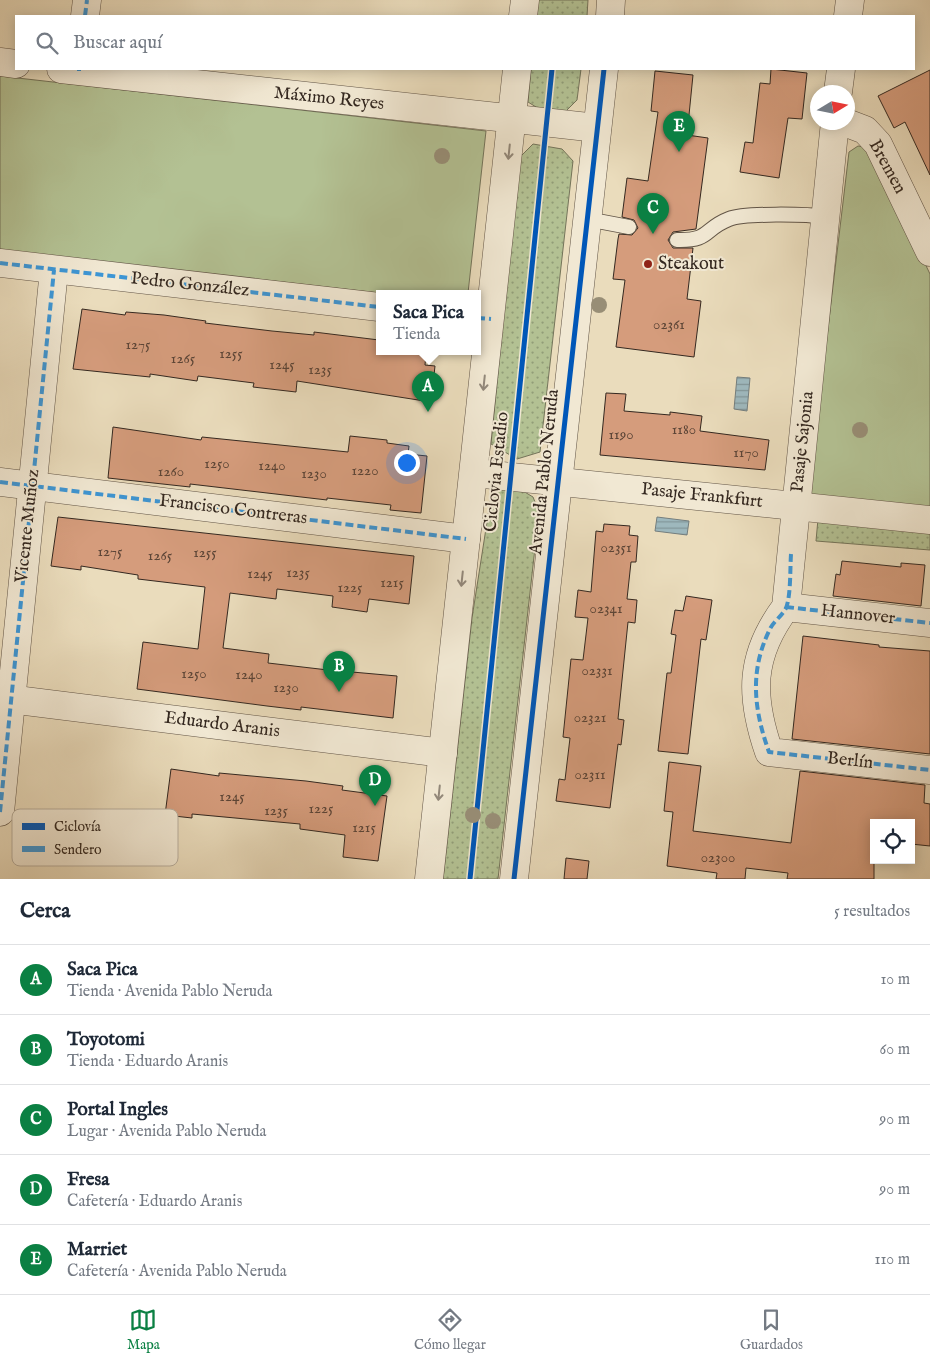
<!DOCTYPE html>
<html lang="es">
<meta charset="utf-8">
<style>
body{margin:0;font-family:"IM FELL English",serif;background:#f6f6f7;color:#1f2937}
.controls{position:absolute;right:15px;bottom:15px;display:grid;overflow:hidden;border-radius:0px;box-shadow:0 2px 12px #0003}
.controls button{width:45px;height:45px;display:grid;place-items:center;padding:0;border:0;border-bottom:1px solid #e0e1e3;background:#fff;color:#1f2937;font:25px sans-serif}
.compass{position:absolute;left:810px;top:85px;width:45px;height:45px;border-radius:50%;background:#fff;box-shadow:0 2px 12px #0003;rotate:80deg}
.you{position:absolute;left:406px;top:462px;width:18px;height:18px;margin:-12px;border:4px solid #fff;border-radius:50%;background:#1a73e8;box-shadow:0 0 0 8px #1a73e833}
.badge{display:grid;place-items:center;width:32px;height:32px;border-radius:50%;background:#0b8043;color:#fff;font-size:16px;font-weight:700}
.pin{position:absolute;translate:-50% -41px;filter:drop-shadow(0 1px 2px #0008)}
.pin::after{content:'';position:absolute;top:26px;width:18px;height:15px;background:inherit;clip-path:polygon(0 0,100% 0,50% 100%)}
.popup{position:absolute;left:376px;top:290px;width:105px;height:65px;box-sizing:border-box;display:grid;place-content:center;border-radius:0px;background:#fff;filter:drop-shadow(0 1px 4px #0005);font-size:16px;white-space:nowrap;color:#747a83}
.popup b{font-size:19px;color:#1f2937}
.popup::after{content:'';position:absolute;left:50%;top:100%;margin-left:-10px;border:10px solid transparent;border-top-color:#fff}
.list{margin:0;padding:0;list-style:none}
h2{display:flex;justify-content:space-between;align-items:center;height:65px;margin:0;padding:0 20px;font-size:21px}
h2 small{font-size:16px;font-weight:400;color:#747a83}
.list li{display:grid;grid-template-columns:32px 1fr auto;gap:15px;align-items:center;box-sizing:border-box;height:70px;padding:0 20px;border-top:1px solid #e0e1e3}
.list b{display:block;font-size:19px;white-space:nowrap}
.list p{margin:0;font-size:16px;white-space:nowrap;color:#747a83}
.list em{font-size:16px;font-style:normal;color:#747a83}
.icon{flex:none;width:28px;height:28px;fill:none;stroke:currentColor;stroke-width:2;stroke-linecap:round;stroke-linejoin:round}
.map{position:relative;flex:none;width:930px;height:879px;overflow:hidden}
.search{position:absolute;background:#fff;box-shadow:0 2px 12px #0003;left:15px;right:15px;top:15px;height:55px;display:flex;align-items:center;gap:12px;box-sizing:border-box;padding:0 18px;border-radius:0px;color:#747a83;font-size:19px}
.sheet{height:415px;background:#fff}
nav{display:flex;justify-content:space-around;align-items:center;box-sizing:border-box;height:70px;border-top:1px solid #e0e1e3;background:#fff;font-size:14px;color:#747a83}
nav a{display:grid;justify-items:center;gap:2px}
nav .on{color:#0b8043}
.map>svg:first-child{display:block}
.grass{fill:url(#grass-dots);stroke:#74745a}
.park{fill:#b3c193;stroke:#74745a}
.water{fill:url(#water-rules);stroke:#747e7e}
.building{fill:#d59c7c;stroke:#342820}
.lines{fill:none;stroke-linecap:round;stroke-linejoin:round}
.service-casing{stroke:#625547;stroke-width:16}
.minor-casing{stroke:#625547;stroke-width:29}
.tertiary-casing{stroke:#625547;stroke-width:29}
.service{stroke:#f1e8d3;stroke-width:14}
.minor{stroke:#f1e8d3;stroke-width:28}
.tertiary{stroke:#f1e8d3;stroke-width:28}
.quiet{stroke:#3d96d5;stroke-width:4;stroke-dasharray:8 4;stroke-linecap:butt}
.cycleway-casing{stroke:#f1e8d3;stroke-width:8}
.cycleway{stroke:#0057b8;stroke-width:5}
.tree{fill:#988e76}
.oneway{stroke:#92887a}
.poi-dot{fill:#8f2418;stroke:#f1e8d3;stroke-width:2}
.labels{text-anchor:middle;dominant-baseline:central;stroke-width:4;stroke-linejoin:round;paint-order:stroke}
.number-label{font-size:15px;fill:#5c4537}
.street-label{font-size:18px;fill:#342820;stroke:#f1e8d3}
.poi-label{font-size:18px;fill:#342820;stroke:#f1e8d3;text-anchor:start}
.key{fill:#f1e8d3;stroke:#b8ae9d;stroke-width:1}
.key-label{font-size:14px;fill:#342820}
</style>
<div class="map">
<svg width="930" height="879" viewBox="0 0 930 879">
<defs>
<pattern id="grass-dots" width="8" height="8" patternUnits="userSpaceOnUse" patternTransform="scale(1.25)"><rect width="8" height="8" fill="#b3c193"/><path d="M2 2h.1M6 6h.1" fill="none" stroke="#929d78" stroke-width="1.8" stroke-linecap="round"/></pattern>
<pattern id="water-rules" width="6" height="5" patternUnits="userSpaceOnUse" patternTransform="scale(1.25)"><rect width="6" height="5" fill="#9eb8bd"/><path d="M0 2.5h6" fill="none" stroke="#829699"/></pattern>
</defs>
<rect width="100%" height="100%" fill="#eadcbc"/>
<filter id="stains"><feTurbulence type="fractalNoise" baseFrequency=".004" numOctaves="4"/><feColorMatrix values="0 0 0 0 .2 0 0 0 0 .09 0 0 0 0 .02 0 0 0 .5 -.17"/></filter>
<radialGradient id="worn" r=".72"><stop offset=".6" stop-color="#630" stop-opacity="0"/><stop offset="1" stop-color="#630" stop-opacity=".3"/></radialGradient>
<g class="grass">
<polygon points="538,0 588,0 587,16 536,16"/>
<polygon points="531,69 581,69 577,100 565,112 544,112 528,102"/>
<polygon points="533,144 562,149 573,161 540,452 517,459 491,444 519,158"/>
<polygon points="518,488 533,497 539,512 498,879 443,879 472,618 492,490"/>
<polygon points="818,519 930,529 930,550 816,541"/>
</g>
<g class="park">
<polygon points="0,76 486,131 468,293 379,293 0,250"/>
<polygon points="858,146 865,147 873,155 930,274 930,513 813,496 809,488 849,152"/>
</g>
<g class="water">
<polygon points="737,377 750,378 747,411 734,409"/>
<polygon points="657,517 689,521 687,535 655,531"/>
</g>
<g class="building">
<polygon points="771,69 807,73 802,119 788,118 779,178 740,172 745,142 753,143 760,83 770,84"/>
<polygon points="930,70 930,175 905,122 894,128 878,96"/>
<polygon points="655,71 693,75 687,135 708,138 696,229 673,232 668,240 673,248 693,248 687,299 701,301 694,357 616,347 625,280 613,279 618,239 619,234 632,235 638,228 634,220 622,217 627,178 648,181 658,112 651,111"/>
<polygon points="82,309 125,315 126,312 164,315 206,321 205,323 272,331 314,335 314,332 379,340 379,351 426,353 425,365 435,366 431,402 297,381 296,392 253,387 254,383 198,376 197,381 150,374 150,377 73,369"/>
<polygon points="606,393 626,394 624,411 670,415 670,412 702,416 700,431 769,440 765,470 600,455"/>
<polygon points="113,427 201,440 202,437 348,452 350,436 387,440 387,443 409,446 408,454 427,456 421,513 390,510 391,505 327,498 327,500 190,484 190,487 108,478"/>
<polygon points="58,517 414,556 409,604 369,599 367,612 332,607 333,596 277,589 276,599 230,593 223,648 269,654 268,663 328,670 328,664 352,667 352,672 397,676 393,718 301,707 301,710 267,706 137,689 143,642 198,649 205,587 138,579 138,575 81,566 81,570 51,566"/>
<polygon points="604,524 630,526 629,535 638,536 636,562 631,562 627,599 637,600 635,623 628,622 618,719 624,720 621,745 618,744 610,808 556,801 559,779 565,780 570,738 563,737 571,659 583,660 588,618 575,617 578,590 591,592 596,531 603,532"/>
<polygon points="842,561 901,567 901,563 925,565 921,606 833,596 836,574 840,575"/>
<polygon points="686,596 712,600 706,640 701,639 688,754 658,751 667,673 671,673 676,635 671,634 675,610 683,611"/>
<polygon points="803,636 879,645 879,647 930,651 930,754 792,739"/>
<polygon points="669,762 701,766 693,831 791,843 800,771 925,785 924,803 930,804 930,846 911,844 911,823 874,823 874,879 787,879 788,873 746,868 745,879 716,879 717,873 667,866 673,812 664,811"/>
<polygon points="171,769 219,776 219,773 306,781 343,786 342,790 387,796 378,861 343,857 345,835 300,829 300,824 192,814 192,818 165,815"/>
<polygon points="566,858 589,861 587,879 564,879"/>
</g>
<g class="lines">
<g class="service-casing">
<g id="service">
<polyline points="587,219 629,227"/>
<path d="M677,240C711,241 703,229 729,219C744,213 807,214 825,217"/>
</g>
</g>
<g class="minor-casing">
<g id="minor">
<polyline points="85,16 87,0"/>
<polyline points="848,16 850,0"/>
<polyline points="0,62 16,64"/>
<polyline points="61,69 597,128"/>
<polyline points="838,92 841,69"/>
<path d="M835,122L786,607C749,656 750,697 769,752L930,770"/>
<polyline points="844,122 865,130 878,144 930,252"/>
<polyline points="0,263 379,307"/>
<polyline points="474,473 930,520"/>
<polyline points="0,482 466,539"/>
<polyline points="786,607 930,623"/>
<polyline points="0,698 443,753"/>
<polyline points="0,812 54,270"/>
</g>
</g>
<g class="tertiary-casing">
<g id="tertiary">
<polyline points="523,16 525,0"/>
<polyline points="610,16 611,0"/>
<polyline points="429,879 517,69"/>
<polyline points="514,879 604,69"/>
</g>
</g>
<use href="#service" class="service"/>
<use href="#minor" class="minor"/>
<use href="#tertiary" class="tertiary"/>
<g class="quiet">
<polyline points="85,16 87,0"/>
<polyline points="79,71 79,69"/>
<polyline points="0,263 379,307"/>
<polyline points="477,318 491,319"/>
<polyline points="0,482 466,539"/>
<path d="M791,554C790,568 791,596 786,608C782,616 773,622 770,629C749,671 754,710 769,752L930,770"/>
<polyline points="786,607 930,623"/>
<polyline points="0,812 54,270"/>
</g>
<g class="cycleway-casing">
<g id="cycleway">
<polyline points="470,879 552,69"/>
<polyline points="514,879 604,69"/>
</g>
</g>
<use href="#cycleway" class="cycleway"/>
</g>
<g class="tree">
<circle cx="442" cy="156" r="8"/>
<circle cx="599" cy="305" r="8"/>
<circle cx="860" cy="430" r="8"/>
<circle cx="473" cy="815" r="8"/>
<circle cx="493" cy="821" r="8"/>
</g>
<defs><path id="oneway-shaft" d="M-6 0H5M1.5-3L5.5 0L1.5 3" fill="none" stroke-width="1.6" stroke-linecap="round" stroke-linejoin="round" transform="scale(1.25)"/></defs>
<g class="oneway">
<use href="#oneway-shaft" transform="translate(509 152) rotate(96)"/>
<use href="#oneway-shaft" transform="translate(484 383) rotate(96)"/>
<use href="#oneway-shaft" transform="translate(462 579) rotate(96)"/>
<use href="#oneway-shaft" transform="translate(439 793) rotate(96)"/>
</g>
<circle class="poi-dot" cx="648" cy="264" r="5"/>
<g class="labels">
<g class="number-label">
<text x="669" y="324">02361</text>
<text x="138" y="344">1275</text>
<text x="231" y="353">1255</text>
<text x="183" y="358">1265</text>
<text x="282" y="364">1245</text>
<text x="320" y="369">1235</text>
<text x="684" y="429">1180</text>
<text x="621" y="434">1190</text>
<text x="746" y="452">1170</text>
<text x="217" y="463">1250</text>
<text x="272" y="465">1240</text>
<text x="365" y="470">1220</text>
<text x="171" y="471">1260</text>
<text x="314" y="473">1230</text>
<text x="616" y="547">02351</text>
<text x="110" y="551">1275</text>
<text x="205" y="552">1255</text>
<text x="160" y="555">1265</text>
<text x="298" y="572">1235</text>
<text x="260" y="573">1245</text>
<text x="392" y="582">1215</text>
<text x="350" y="587">1225</text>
<text x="606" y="608">02341</text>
<text x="597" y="670">02331</text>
<text x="194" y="673">1250</text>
<text x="249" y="674">1240</text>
<text x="286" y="687">1230</text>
<text x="590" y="717">02321</text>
<text x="590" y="774">02311</text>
<text x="232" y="796">1245</text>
<text x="321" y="808">1225</text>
<text x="276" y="810">1235</text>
<text x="364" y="827">1215</text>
<text x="718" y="857">02300</text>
</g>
<g class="street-label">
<text transform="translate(329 99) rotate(6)">Máximo Reyes</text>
<text transform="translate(887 167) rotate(61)">Bremen</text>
<text transform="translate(190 285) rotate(6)">Pedro González</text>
<text transform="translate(803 442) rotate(-84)">Pasaje Sajonia</text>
<text transform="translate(497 472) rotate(-84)">Ciclovia Estadio</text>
<text transform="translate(545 472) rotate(-84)">Avenida Pablo Neruda</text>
<text transform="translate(702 496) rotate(6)">Pasaje Frankfurt</text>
<text transform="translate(233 510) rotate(7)">Francisco Contreras</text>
<text transform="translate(28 526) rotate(-84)">Vicente Muñoz</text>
<text transform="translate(858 615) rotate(6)">Hannover</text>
<text transform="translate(222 725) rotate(7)">Eduardo Aranis</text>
<text transform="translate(850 761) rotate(6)">Berlín</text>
</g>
<g class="poi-label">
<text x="658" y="264">Steakout</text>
</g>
</g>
<rect x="12" y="809" width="166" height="57" rx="8" class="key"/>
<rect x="22" y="823" width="23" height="7" fill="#0057b8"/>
<rect x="22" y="846" width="23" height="6" fill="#3d96d5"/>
<g class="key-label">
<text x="54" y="831">Ciclovía</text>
<text x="54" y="854">Sendero</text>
</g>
<rect width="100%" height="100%" filter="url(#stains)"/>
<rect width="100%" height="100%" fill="url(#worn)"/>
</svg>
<div class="controls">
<button><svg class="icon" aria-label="locate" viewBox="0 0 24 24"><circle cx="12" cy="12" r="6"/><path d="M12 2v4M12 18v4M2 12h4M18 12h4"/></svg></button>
</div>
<svg class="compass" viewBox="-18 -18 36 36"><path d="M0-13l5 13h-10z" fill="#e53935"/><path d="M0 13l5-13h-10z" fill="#747a83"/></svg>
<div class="you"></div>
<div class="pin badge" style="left:428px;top:412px">A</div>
<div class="popup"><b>Saca Pica</b>Tienda</div>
<div class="pin badge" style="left:339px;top:692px">B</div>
<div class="pin badge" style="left:653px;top:234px">C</div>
<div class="pin badge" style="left:375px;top:806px">D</div>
<div class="pin badge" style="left:679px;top:152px">E</div>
<div class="search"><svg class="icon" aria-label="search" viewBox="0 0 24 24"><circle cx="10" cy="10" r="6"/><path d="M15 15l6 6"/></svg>Buscar aquí</div>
</div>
<section class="sheet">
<h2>Cerca<small>5 resultados</small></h2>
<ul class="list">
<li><span class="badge">A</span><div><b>Saca Pica</b><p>Tienda · Avenida Pablo Neruda</p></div><em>10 m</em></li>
<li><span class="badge">B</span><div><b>Toyotomi</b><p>Tienda · Eduardo Aranis</p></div><em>60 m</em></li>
<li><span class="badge">C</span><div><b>Portal Ingles</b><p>Lugar · Avenida Pablo Neruda</p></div><em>90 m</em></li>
<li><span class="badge">D</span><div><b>Fresa</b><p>Cafetería · Eduardo Aranis</p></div><em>90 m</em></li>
<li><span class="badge">E</span><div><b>Marriet</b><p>Cafetería · Avenida Pablo Neruda</p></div><em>110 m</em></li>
</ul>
</section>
<nav>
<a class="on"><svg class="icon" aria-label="map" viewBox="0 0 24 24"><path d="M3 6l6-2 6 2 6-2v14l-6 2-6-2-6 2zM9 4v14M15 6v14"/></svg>Mapa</a>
<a><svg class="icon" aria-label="directions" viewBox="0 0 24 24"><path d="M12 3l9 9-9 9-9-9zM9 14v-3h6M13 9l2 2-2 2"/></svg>Cómo llegar</a>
<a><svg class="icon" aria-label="saved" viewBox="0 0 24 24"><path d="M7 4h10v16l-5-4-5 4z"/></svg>Guardados</a>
</nav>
